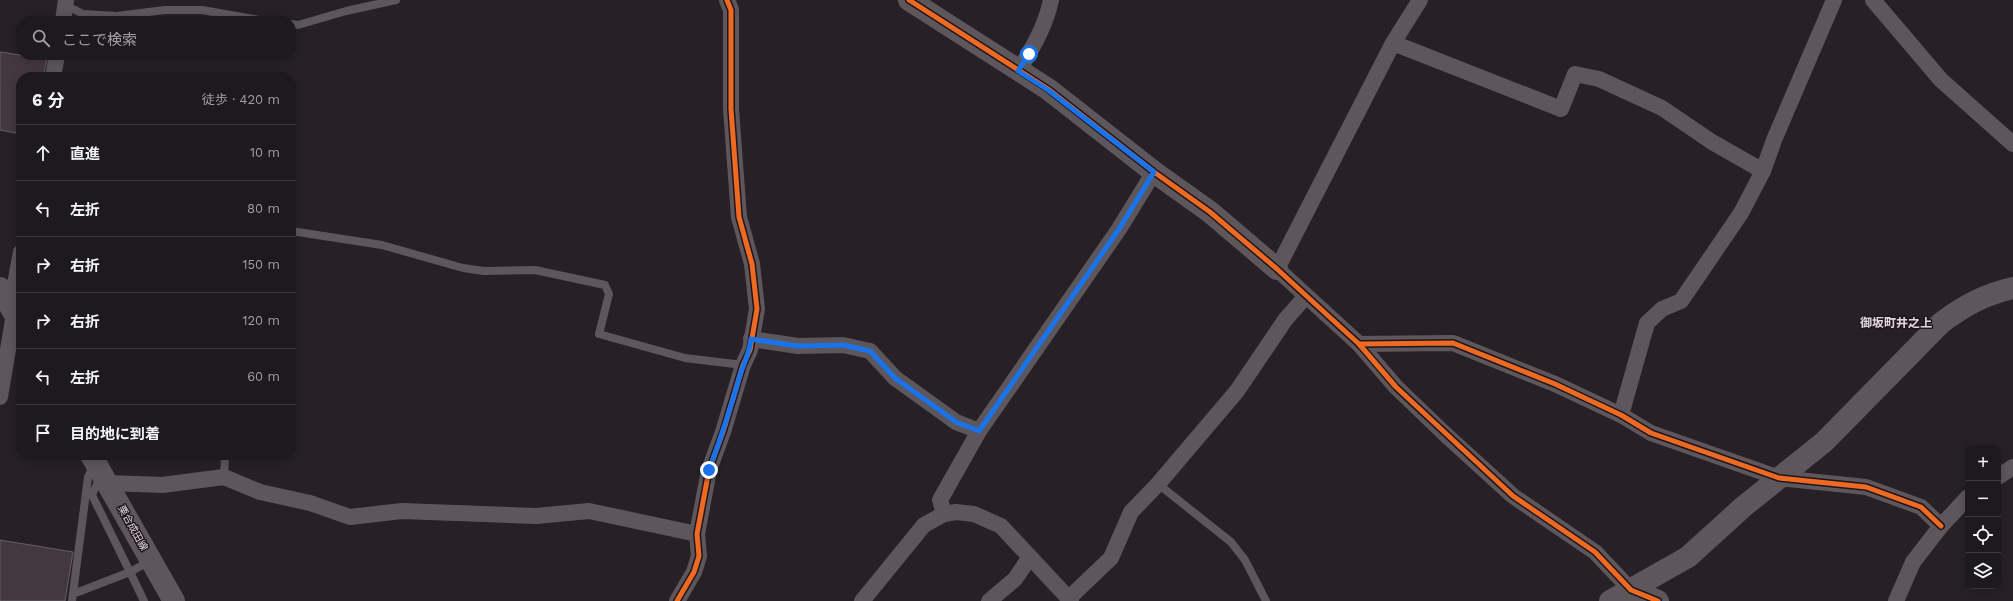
<!DOCTYPE html>
<html lang="ja">
<meta charset="utf-8">
<style>
body{margin:0;font-family:"Work Sans","Noto Sans JP",sans-serif;background:#252225;color:#f1f3f6}
.controls{position:absolute;right:12px;bottom:12px;display:grid;overflow:hidden;border-radius:8px;box-shadow:0 2px 10px #0003}
.controls button{width:36px;height:36px;display:grid;place-items:center;padding:0;border:0;border-bottom:1px solid #3b383b;background:#1d191c;color:#f1f3f6;font:20px sans-serif}
.stop{position:absolute;width:12px;height:12px;margin:-9px;border:3px solid #1a73e8;border-radius:50%;background:#fff}
.stop.end{background:#1a73e8;border-color:#fff;box-shadow:0 1px 4px #0008}
.list{margin:0;padding:0;list-style:none}
h2{display:flex;justify-content:space-between;align-items:center;height:52px;margin:0;padding:0 16px;font-size:17px}
h2 small{font-size:13px;font-weight:400;color:#a0a0a3}
.list li{display:grid;grid-template-columns:26px 1fr auto;gap:12px;align-items:center;box-sizing:border-box;height:56px;padding:0 16px;border-top:1px solid #3b383b}
.list b{display:block;font-size:15px;white-space:nowrap}
.list em{font-size:13px;font-style:normal;color:#a0a0a3}
.icon{flex:none;width:22px;height:22px;fill:none;stroke:currentColor;stroke-width:2;stroke-linecap:round;stroke-linejoin:round}
.map{position:relative;flex:none;width:2013px;height:601px;overflow:hidden}
.search{position:absolute;background:#1d191c;box-shadow:0 2px 10px #0003;left:16px;top:16px;width:280px;height:44px;display:flex;align-items:center;gap:10px;box-sizing:border-box;padding:0 14px;border-radius:16px;color:#a0a0a3;font-size:15px}
.panel{position:absolute;background:#1d191c;box-shadow:0 2px 10px #0003;left:16px;top:72px;width:280px;height:388px;border-radius:16px}
.map>svg:first-child{display:block}
.building{fill:#433740;stroke:#666064}
.lines{fill:none;stroke-linecap:round;stroke-linejoin:round}
.lane{stroke:#5d575c;stroke-width:8}
.street{stroke:#5d575c;stroke-width:16}
.secondary{stroke:#5d575c;stroke-width:22}
.cycleway-casing{stroke:#21151d;stroke-width:8}
.cycleway{stroke:#ed6a23;stroke-width:5}
.route{stroke:#1a73e8;stroke-width:5}
.labels{text-anchor:middle;dominant-baseline:central;stroke-width:3;stroke-linejoin:round;paint-order:stroke}
.street-label{font-size:10px;fill:#e1d8de;stroke:#21151d}
.quarter-label{font-size:12px;font-weight:bold;fill:#e1d8de;stroke:#21151d}
</style>
<div class="map">
<svg width="2013" height="601" viewBox="0 0 2013 601">
<rect width="100%" height="100%" fill="#272126"/>
<g class="building">
<polygon points="0,52 47,59 43,77 21,77 21,134 0,130"/>
<polygon points="0,540 73,552 65,601 0,601"/>
</g>
<g class="lines">
<g class="lane">
<polyline points="65,5 83,14 117,16 165,10 202,10 265,21"/>
<polyline points="291,24 298,25 346,11 396,0"/>
<polyline points="291,231 382,245 463,268 484,271 535,270 605,285 609,294 599,334 685,358 743,365"/>
<polyline points="224,477 225,455"/>
<polyline points="1158,484 1231,542 1245,560 1266,601"/>
<polyline points="73,594 130,572 92,495 100,477"/>
<polyline points="72,601 88,477 94,466"/>
<polyline points="144,601 130,572 150,561"/>
</g>
<g class="street">
<polyline points="1420,0 1393,43 1277,269 1359,344 1396,387 1446,435 1513,496 1595,552 1631,590"/>
<polyline points="1873,0 1941,80 2013,144"/>
<polyline points="63,21 66,0"/>
<polyline points="1393,43 1561,109 1575,74 1599,79 1662,108 1712,142 1763,171"/>
<path d="M1018,71C1032,50 1046,25 1051,0"/>
<polyline points="53,77 57,55"/>
<polyline points="6,299 15,284 21,252"/>
<polyline points="751,339 798,346 843,345 870,351 895,378 956,422 979,431"/>
<polyline points="1359,344 1453,343 1555,384 1621,415 1651,433 1779,478 1866,487 1921,507 1941,526"/>
<polyline points="0,397 14,314"/>
<polyline points="1621,415 1647,323 1662,309 1681,301 1741,213 1763,171 1774,140 1834,0"/>
<polyline points="1998,477 2013,467"/>
<polyline points="108,483 162,485 224,477 260,492 310,503 350,517 402,511 536,516 589,511 697,534"/>
<polyline points="944,514 940,500 979,431 1119,229 1154,172"/>
<polyline points="1069,598 1111,558 1131,512 1158,484 1237,391 1285,320 1306,296"/>
<polyline points="677,601 694,572 699,556 697,534 709,470 723,432 743,365 750,350 757,309 752,264 739,217 731,109 731,10 727,0"/>
<polyline points="862,601 924,525 944,514 956,512 974,514 1001,526 1071,601"/>
<polyline points="989,601 1015,579 1030,557"/>
<polyline points="1896,601 1913,562 1941,526 1968,497"/>
</g>
<g class="secondary">
<polyline points="909,0 1048,89 1154,172 1210,212 1277,269"/>
<polyline points="0,288 21,326"/>
<polyline points="91,455 174,601"/>
<polyline points="1631,590 1658,601"/>
<path d="M1610,601L1688,557L1743,507L1824,442L1941,323C1965,305 1984,295 2013,288"/>
</g>
<g class="cycleway-casing">
<g id="cycleway">
<polyline points="909,0 1048,89 1154,172 1210,212 1277,269 1359,344 1396,387 1513,496 1595,552 1631,590 1658,601"/>
<polyline points="1359,344 1453,343 1555,384 1621,415 1651,433 1779,478 1866,487 1921,507 1941,526"/>
<polyline points="677,601 694,572 699,556 697,534 709,470 723,432 743,365 750,350 757,309 752,264 739,217 731,109 731,10 727,0"/>
</g>
</g>
<use href="#cycleway" class="cycleway"/>
</g>
<g class="lines">
<path class="route" d="M709,470C721,438 731,407 740,375C744,363 750,352 751,339L798,346L843,345L870,351L895,378L956,422L979,431L1119,229L1154,172L1048,90L1018,71L1029,54"/>
</g>
<g class="labels">
<g class="street-label">
<text transform="translate(133 528) rotate(61)">栗合成田線</text>
</g>
<g class="quarter-label">
<text x="1896" y="323">御坂町井之上</text>
</g>
</g>
</svg>
<div class="controls">
<button>+</button>
<button>−</button>
<button><svg class="icon" aria-label="locate" viewBox="0 0 24 24"><circle cx="12" cy="12" r="6"/><path d="M12 2v4M12 18v4M2 12h4M18 12h4"/></svg></button>
<button><svg class="icon" aria-label="layers" viewBox="0 0 24 24"><path d="M12 4l9 5-9 5-9-5zM3 14l9 5 9-5"/></svg></button>
</div>
<div class="stop" style="left:1029px;top:54px"></div>
<div class="stop end" style="left:709px;top:470px"></div>
<div class="search"><svg class="icon" aria-label="search" viewBox="0 0 24 24"><circle cx="10" cy="10" r="6"/><path d="M15 15l6 6"/></svg>ここで検索</div>
<section class="panel">
<h2>6 分<small>徒歩 · 420 m</small></h2>
<ul class="list">
<li><svg class="icon" aria-label="ahead" viewBox="0 0 24 24"><path d="M12 20V5M6 11l6-6 6 6"/></svg><div><b>直進</b></div><em>10 m</em></li>
<li><svg class="icon" aria-label="left" viewBox="0 0 24 24"><path d="M17 20v-9H6M10 6l-5 5 5 5"/></svg><div><b>左折</b></div><em>80 m</em></li>
<li><svg class="icon" aria-label="right" viewBox="0 0 24 24"><path d="M7 20v-9h11M14 6l5 5-5 5"/></svg><div><b>右折</b></div><em>150 m</em></li>
<li><svg class="icon" aria-label="right" viewBox="0 0 24 24"><path d="M7 20v-9h11M14 6l5 5-5 5"/></svg><div><b>右折</b></div><em>120 m</em></li>
<li><svg class="icon" aria-label="left" viewBox="0 0 24 24"><path d="M17 20v-9H6M10 6l-5 5 5 5"/></svg><div><b>左折</b></div><em>60 m</em></li>
<li><svg class="icon" aria-label="arrive" viewBox="0 0 24 24"><path d="M6 21V4h12l-3 4 3 4H6"/></svg><div><b>目的地に到着</b></div></li>
</ul>
</section>
</div>
